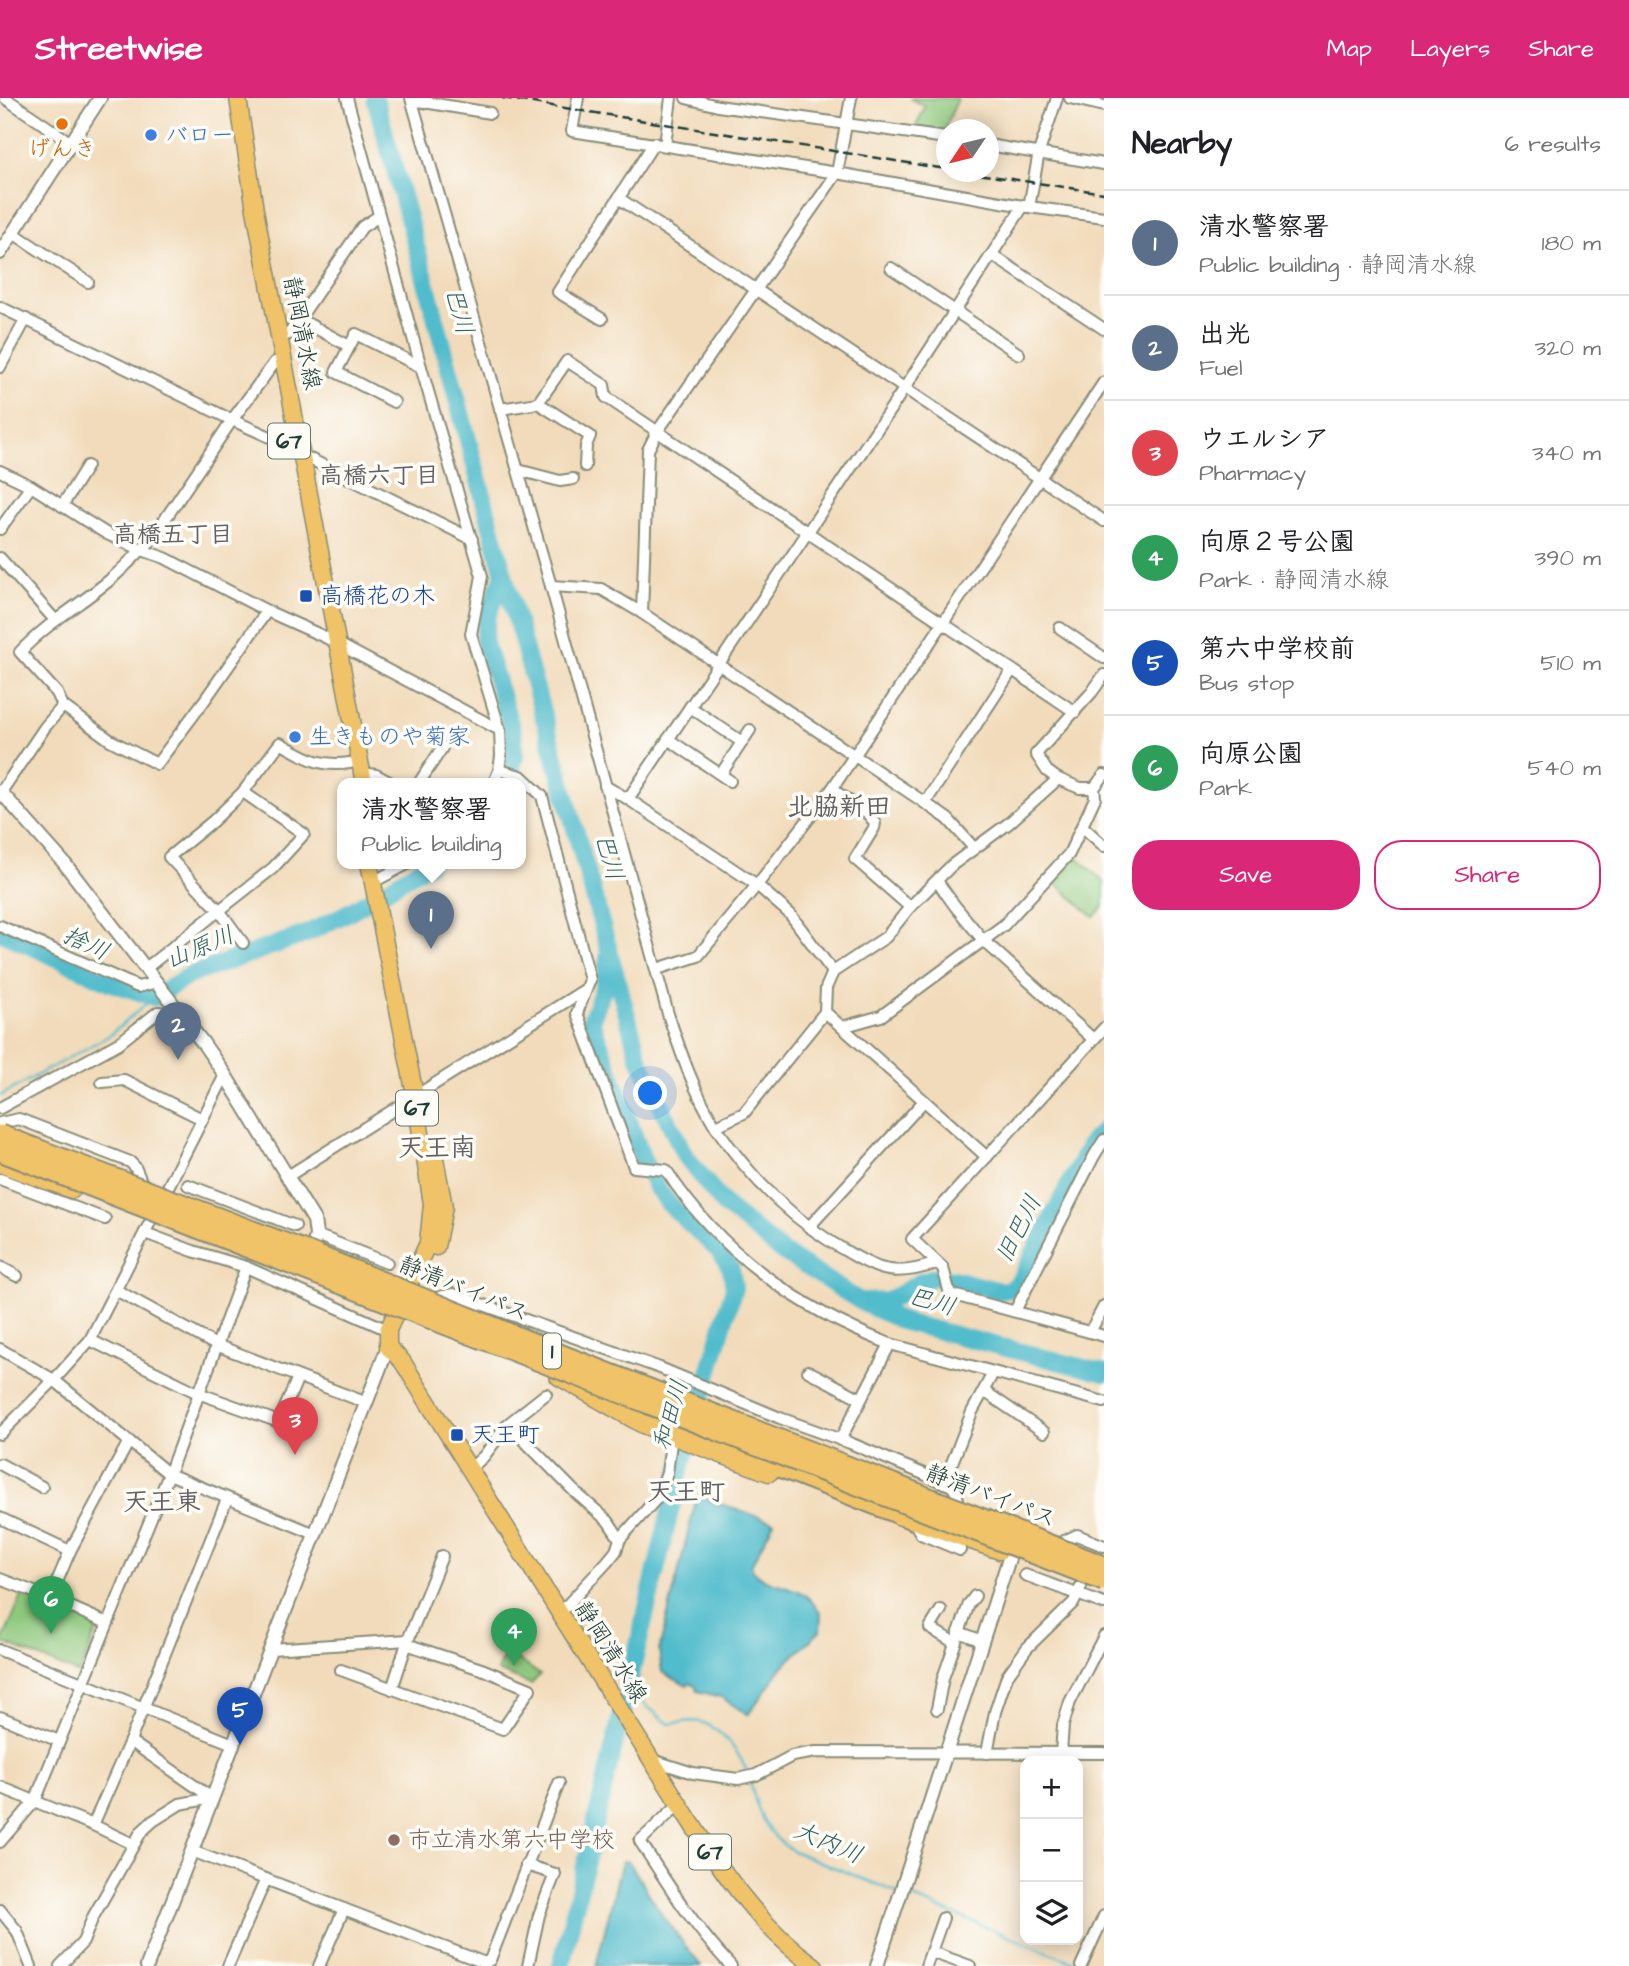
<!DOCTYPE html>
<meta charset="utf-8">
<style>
body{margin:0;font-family:"Architects Daughter","Klee One",sans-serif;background:#f6f6f6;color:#202124}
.controls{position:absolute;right:21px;bottom:21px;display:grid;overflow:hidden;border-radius:14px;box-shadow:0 4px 18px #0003}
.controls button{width:63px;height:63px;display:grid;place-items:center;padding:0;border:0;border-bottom:2px solid #e0e0e0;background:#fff;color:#202124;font:35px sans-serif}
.compass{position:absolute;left:936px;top:21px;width:63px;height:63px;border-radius:50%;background:#fff;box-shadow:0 4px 18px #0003;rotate:235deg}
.you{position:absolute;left:651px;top:996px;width:24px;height:24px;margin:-18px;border:5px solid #fff;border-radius:50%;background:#1a73e8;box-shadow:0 0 0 10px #1a73e833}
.badge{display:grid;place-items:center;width:46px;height:46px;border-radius:50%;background:#db2777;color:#fff;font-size:23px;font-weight:700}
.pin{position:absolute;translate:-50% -58px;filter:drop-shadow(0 2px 4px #0008)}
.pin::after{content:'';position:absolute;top:37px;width:24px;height:21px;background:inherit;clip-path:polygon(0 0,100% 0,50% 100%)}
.popup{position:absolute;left:337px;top:680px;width:189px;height:91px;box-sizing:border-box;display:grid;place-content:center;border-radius:14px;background:#fff;filter:drop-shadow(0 2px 5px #0005);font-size:23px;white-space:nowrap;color:#757577}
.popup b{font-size:26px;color:#202124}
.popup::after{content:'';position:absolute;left:50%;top:100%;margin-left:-14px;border:14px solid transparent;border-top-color:#fff}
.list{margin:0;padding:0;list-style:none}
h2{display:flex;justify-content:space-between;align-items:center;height:91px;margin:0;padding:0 28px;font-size:30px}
h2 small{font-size:23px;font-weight:400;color:#757577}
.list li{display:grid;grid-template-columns:46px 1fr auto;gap:21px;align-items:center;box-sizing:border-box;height:105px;padding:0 28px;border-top:2px solid #e0e0e0}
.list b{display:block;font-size:26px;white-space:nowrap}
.list p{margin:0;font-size:23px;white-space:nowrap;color:#757577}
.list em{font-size:23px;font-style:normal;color:#757577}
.actions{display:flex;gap:14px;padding:21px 28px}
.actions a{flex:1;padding:16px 0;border:2px solid #db2777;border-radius:28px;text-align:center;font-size:24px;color:#db2777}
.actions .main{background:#db2777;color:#fff}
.icon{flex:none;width:38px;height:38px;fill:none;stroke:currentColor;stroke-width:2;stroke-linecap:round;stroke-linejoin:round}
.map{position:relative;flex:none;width:1104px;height:1868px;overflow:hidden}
header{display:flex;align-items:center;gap:42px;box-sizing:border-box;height:98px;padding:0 35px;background:#db2777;color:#fff}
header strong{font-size:33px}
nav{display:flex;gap:38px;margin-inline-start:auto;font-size:24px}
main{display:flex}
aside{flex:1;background:#fff}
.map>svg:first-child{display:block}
.green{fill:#8ec87d;stroke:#568258;stroke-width:2}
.water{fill:#51bccc;stroke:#387c80;stroke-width:2}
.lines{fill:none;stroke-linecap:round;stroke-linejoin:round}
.stream{stroke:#51bccc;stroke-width:2.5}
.river{stroke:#51bccc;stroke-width:18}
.minor-casing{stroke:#888c78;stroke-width:14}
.tertiary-casing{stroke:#888c78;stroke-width:16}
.primary-casing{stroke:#888c78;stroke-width:19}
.trunk-casing{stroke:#888c78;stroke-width:21}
.motorway-casing{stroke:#888c78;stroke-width:23}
.minor{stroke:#fff;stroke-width:10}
.tertiary{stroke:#fff;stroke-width:12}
.primary{stroke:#f0c369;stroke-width:16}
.trunk{stroke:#f0c369;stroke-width:18}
.motorway{stroke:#f0c369;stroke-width:19}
.rail{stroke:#1f3d34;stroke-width:2.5;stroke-dasharray:10 5;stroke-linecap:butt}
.motorway-bridge-casing{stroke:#888c78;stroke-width:23;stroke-linecap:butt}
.motorway-bridge{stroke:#f0c369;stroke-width:19}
.food-dot{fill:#e8710a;stroke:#fdfcf7;stroke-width:2.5}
.shop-dot{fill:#3f7fe0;stroke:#fdfcf7;stroke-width:2.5}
.transit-dot{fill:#1a4fb4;stroke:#fdfcf7;stroke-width:2.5}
.education-dot{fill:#8d6e63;stroke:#fdfcf7;stroke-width:2.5}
.labels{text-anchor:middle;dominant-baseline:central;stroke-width:7;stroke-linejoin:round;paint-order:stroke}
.shield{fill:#fdfcf7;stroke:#62766e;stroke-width:2}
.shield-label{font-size:21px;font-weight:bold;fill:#1f3d34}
.shop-label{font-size:23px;fill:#366cbe;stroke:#fdfcf7;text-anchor:start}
.food-label{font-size:23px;fill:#c56008;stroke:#fdfcf7}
.street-label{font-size:23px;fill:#1f3d34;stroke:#fdfcf7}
.transit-label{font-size:23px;fill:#164399;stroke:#fdfcf7;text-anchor:start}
.education-label{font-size:23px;fill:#785e54;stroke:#fdfcf7;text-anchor:start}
.water-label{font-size:24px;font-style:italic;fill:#2e6362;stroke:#fdfcf7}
.neighbourhood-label{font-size:24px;font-weight:bold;fill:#636164;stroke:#fdfcf7}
.quarter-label{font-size:26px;font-weight:bold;fill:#636164;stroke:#fdfcf7}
</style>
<header>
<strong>Streetwise</strong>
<nav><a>Map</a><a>Layers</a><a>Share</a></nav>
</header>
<main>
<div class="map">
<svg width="1104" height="1868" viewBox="0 0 1104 1868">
<rect width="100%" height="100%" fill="#fdfcf7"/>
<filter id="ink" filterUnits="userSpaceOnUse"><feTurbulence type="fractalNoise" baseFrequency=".0143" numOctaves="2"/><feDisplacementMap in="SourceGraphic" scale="14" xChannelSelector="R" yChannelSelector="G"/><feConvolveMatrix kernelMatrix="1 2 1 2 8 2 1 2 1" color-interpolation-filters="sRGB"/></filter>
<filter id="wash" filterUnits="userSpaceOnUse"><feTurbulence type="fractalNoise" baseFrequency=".00686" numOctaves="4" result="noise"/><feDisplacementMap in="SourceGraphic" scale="28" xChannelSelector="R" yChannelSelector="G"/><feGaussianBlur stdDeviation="1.57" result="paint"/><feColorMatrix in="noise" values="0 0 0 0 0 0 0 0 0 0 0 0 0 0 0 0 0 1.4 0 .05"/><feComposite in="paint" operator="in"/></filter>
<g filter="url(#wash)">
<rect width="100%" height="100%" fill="#f2dbbb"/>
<g class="green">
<polygon points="912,0 958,0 943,35 915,31 925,8 911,1"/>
<polygon points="1075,757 1104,784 1104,808 1094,819 1052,782"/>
<polygon points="23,1495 99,1527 79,1576 2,1544"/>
<polygon points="512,1557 540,1577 531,1586 497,1573 503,1560 508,1563"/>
</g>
<g class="water">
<path d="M697,1398L774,1424L752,1465V1472C764,1486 786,1486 802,1495C810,1500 816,1508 821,1515L820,1533L783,1568L748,1617L721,1599L697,1593L696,1589L690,1585L687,1588L662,1574L659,1553Z"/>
<polygon points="622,1763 629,1764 664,1820 701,1868 596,1868"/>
</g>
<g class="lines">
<g class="stream">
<polyline points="0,998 110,937 154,899"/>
<path d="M627,1587L639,1602L669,1626C680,1625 693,1621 704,1625C724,1633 741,1657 748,1677"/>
<path d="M750,1683C757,1713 765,1736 793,1753L896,1794"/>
<polyline points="906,1797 1078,1866"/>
</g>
<g class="river">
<polyline points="375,0 426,184 504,477 639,960 684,1056 724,1107 782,1154 863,1205 904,1224 1104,1275"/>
<polyline points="504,477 487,519 484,542 513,635 515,659 507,685"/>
<polyline points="0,834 112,885 154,899 190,877 306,836 351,813 430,765"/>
<polyline points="866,1204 888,1203 922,1183 935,1179 953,1181 1000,1193 1010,1191 1019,1184 1091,1044 1104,1032"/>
<polyline points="561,1868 680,1372 734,1190 731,1171 721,1155 669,1106 656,1089 644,1064 591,923 604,888 608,860"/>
</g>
</g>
</g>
<g filter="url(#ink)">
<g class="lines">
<g class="minor-casing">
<g id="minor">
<polyline points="5,0 71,45"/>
<polyline points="347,0 421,269 482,478 471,536 500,632 501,658 499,672 494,685"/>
<path d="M411,0L551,488L668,916C681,955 694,994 716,1029C750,1081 797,1126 851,1156C860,1161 870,1167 880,1170C898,1176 920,1171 937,1165"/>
<polyline points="578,0 572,33 837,75 1029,109 1104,119"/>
<polyline points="686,0 718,8 946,40"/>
<polyline points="851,0 837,75 657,334 648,352 642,515 925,705 948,721 974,750"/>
<polyline points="1070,0 1104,8"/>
<polyline points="412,2 490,15"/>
<polyline points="665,47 671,0"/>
<polyline points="988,47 1104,66"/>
<polyline points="620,101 1104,423"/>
<polyline points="1029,109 1039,54 1057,0"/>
<polyline points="13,135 88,184"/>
<polyline points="992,157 1104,231"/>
<polyline points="891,170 1019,256"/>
<polyline points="0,209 232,322 290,348 302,357 472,441"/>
<polyline points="299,221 349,248"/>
<polyline points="602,221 558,194 654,45"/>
<polyline points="280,239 289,236 362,129 379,118"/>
<polyline points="0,269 26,221"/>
<polyline points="394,304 336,274 356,236 421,269"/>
<polyline points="538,305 590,338 586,348 585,368"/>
<polyline points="500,311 538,305 567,263 604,287 606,299 1075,614"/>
<polyline points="518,372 560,383 573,381"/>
<path d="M0,373L31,388L107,436L142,452L165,460L267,513L204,603L157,666L110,642L63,608L57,595L20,554C47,525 81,506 111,481C125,469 138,455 151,442L232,322L275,264"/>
<polyline points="62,408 87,368"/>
<polyline points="0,431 31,388"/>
<polyline points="0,460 55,522"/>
<polyline points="551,488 601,491 642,515"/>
<polyline points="267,513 327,540 500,632"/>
<polyline points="1060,530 1104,560"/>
<polyline points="690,609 742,644"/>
<polyline points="668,641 730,683"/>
<path d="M499,672L521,678L542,698L590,882L577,915L634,1069L666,1072C719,1154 799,1211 890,1246L1104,1304"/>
<polyline points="362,675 376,677 391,685"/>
<polyline points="721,676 750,632"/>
<polyline points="1058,681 1080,690 1094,690"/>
<polyline points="419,685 442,650"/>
<polyline points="605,688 628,701 757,787 790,816 833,874"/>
<polyline points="832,691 869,717 875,725 874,730 855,761 910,809"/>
<polyline points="1,694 45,629 63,608"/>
<polyline points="628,701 904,291 1024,107"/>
<polyline points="925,705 1012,572"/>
<polyline points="1082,728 1104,748"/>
<polyline points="937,783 955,808 983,842 1093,941"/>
<polyline points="373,784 409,765"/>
<polyline points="0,828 138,889 157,884"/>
<path d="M243,845L219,812L169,759L213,723L243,694L280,645C307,660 318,669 350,665"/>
<polyline points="146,870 273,770 304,736 243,694"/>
<polyline points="657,871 698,858 757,787 832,691 1104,284"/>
<polyline points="842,929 881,918 1004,827 1069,756 1095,700 1094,690 1104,677"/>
<polyline points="1104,930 912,1141 943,1170 950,1196 1104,1238"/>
<polyline points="102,984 124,982 202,1021"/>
<polyline points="0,1010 119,945 158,914 168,915 179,913"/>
<polyline points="0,1025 19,1021 130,1064 135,1069 144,1090"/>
<polyline points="716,1028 744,1015 825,914"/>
<polyline points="987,1059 825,914 826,890 833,874 886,839 910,809 952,767 1009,725 1058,681 1047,673 1036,656 1092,594 1104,577"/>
<polyline points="288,1078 586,891"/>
<polyline points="0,1081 105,1121"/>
<polyline points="188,1087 295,1128"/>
<polyline points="809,1129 924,1003"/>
<polyline points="145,1135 193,1153 246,1169 388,1232"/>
<polyline points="316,1137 387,1165"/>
<polyline points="0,1169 17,1178"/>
<polyline points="116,1192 216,1247 367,1305"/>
<polyline points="431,1201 453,1196 660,1270 780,1320 850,1345 952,1388 956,1394 958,1402"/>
<polyline points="1015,1213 1094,1058 1104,1042"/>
<polyline points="1090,1234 1104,1208"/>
<polyline points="90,1242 198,1295 279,1324 298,1279"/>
<polyline points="0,1251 54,1282 169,1376 315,1436"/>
<polyline points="808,1273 861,1301"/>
<polyline points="984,1293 1044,1334"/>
<polyline points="508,1326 575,1394 608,1423 620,1441"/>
<polyline points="0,1336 54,1282 90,1242 225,977"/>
<polyline points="840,1342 890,1246"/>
<polyline points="0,1366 42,1389"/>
<polyline points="470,1371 484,1358 508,1326 546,1296"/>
<polyline points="944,1385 972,1314 993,1275"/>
<polyline points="0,1420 70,1453"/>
<polyline points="912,1421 921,1436 960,1452"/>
<polyline points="1064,1443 1077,1437 1104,1448"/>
<polyline points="1025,1477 1104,1506"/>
<polyline points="0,1481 50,1500 107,1525"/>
<polyline points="50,1500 70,1453 129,1343"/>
<polyline points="941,1512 930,1530 955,1545"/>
<polyline points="560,1515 607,1464 616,1453 620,1441 658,1399 667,1375 672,1337"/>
<polyline points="959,1534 982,1543"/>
<polyline points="271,1551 408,1542"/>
<polyline points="0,1552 233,1646"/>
<polyline points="341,1572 503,1631 530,1591 484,1572 406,1546"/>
<polyline points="392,1591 408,1542 442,1458"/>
<polyline points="937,1611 943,1580 969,1506 975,1498"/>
<polyline points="0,1619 59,1643"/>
<polyline points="987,1655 995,1614 1007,1578 1027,1550 1074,1504 1083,1484"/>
<polyline points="1061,1655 1063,1627 1070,1604 1104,1538"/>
<polyline points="652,1662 693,1675 738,1681 756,1677 792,1658 816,1654 1104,1655"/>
<polyline points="0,1689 93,1727 133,1746"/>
<path d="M679,1706L640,1743C668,1787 695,1830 731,1868"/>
<polyline points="93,1727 130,1643 227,1401"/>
<polyline points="0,1744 35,1703 169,1376 246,1169"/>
<polyline points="192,1753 485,1865 484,1868"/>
<polyline points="526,1767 555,1776 539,1817 528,1868"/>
<polyline points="0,1812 17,1833 31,1868"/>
<polyline points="931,1854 970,1868"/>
<polyline points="485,1865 490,1862 559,1685"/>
<polyline points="60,1868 83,1844 93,1819 141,1734 153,1723 180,1706 212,1700 130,1643"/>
<polyline points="228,1868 266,1781"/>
<polyline points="319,1868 344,1811"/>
<polyline points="926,1868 943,1820"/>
<polyline points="1081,1868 1104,1818"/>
</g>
</g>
<g class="tertiary-casing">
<g id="tertiary">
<polyline points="0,155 100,0"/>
<polyline points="0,693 65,766 203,945 225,977 314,1122 316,1137 311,1160"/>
<polyline points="147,1868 388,1249"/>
<polyline points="877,1868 1015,1442"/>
</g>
</g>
<g class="primary-casing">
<g id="primary">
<polyline points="238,0 255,112 364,685"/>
<path d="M369,765L415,997L432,1106L428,1145L388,1232V1249L402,1263L679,1706C718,1767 755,1826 815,1868"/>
<polyline points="434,1055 444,1109 436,1149"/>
</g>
</g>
<g class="trunk-casing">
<g id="trunk">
<polyline points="0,1065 72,1091"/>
<polyline points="559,1278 643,1326 769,1374"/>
<polyline points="898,1417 912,1421 1000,1452"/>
</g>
</g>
<g class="motorway-casing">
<polyline id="motorway" points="752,1358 912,1421"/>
</g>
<use href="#minor" class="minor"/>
<use href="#tertiary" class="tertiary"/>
<use href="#primary" class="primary"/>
<use href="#trunk" class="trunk"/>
<use href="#motorway" class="motorway"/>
<g class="rail">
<polyline points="502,0 946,71"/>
<polyline points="965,74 1104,95"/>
</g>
<g class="motorway-bridge-casing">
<g id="motorway-bridge">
<polyline points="0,1037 316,1157 567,1259 1104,1468"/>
<polyline points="0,1053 1104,1483"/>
</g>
</g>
<use href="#motorway-bridge" class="motorway-bridge"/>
</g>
</g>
<circle class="food-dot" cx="62" cy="26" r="7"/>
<g class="shop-dot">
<circle cx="151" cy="37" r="7"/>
<circle cx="295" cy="639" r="7"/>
</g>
<g class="transit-dot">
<rect x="299" y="491" width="14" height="14" rx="3.5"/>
<rect x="450" y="1330" width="14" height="14" rx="3.5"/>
</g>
<circle class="education-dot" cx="394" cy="1742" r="7"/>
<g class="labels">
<g class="shield">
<rect x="268" y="325.5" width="42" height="35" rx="5"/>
<rect x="396" y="992.5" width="42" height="35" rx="5"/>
<rect x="543" y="1235.5" width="18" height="35" rx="5"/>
<rect x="689" y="1736.5" width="42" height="35" rx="5"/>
</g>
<g class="shield-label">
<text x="289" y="343">67</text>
<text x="417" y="1010">67</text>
<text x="552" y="1253">1</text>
<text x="710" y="1754">67</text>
</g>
<g class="shop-label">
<text x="165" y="37">バロー</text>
<text x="309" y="639">生きものや菊家</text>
</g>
<g class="food-label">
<text x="62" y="51">げんき</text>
</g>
<g class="street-label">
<text transform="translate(302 235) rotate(79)">静岡清水線</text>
<text transform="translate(464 1191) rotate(22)">静清バイパス</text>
<text transform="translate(991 1398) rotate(21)">静清バイパス</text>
<text transform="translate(611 1554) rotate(58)">静岡清水線</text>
</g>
<g class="transit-label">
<text x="320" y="498">高橋花の木</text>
<text x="471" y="1337">天王町</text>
</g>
<g class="education-label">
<text x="408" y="1742">市立清水第六中学校</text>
</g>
<g class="water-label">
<text transform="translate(459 213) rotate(75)">巴川</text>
<text transform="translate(609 759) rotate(75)">巴川</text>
<text transform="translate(86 846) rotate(25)">捨川</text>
<text transform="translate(200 850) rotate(-23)">山原川</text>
<text transform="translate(1019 1131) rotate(-63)">旧巴川</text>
<text transform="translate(932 1204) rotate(16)">巴川</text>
<text transform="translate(671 1317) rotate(-74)">和田川</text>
<text transform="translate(828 1745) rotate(23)">大内川</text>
</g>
<g class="neighbourhood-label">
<text x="379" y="378">高橋六丁目</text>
<text x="173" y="437">高橋五丁目</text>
</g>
<g class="quarter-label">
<text x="839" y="709">北脇新田</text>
<text x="437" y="1050">天王南</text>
<text x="686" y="1394">天王町</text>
<text x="162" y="1404">天王東</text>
</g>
</g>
</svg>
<div class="controls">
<button>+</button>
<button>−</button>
<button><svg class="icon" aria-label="layers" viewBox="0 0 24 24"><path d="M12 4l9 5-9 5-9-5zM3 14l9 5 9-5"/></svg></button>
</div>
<svg class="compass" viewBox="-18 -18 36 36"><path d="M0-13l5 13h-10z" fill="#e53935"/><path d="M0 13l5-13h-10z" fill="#757577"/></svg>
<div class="you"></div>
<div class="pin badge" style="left:431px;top:851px;background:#5c6f8a">1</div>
<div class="popup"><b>清水警察署</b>Public building</div>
<div class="pin badge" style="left:178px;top:962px;background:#5c6f8a">2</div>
<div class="pin badge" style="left:295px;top:1357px;background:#e0444e">3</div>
<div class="pin badge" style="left:514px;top:1568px;background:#2e9e5b">4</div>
<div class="pin badge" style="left:240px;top:1647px;background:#1a4fb4">5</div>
<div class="pin badge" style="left:51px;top:1536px;background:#2e9e5b">6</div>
</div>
<aside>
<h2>Nearby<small>6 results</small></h2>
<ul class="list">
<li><span class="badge" style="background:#5c6f8a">1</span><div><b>清水警察署</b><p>Public building · 静岡清水線</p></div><em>180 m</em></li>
<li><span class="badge" style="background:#5c6f8a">2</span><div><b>出光</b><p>Fuel</p></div><em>320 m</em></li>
<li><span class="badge" style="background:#e0444e">3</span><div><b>ウエルシア</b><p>Pharmacy</p></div><em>340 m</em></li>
<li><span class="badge" style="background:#2e9e5b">4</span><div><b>向原２号公園</b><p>Park · 静岡清水線</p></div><em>390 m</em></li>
<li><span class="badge" style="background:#1a4fb4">5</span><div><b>第六中学校前</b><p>Bus stop</p></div><em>510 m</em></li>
<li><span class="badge" style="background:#2e9e5b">6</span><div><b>向原公園</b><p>Park</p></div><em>540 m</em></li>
</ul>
<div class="actions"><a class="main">Save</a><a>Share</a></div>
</aside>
</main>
